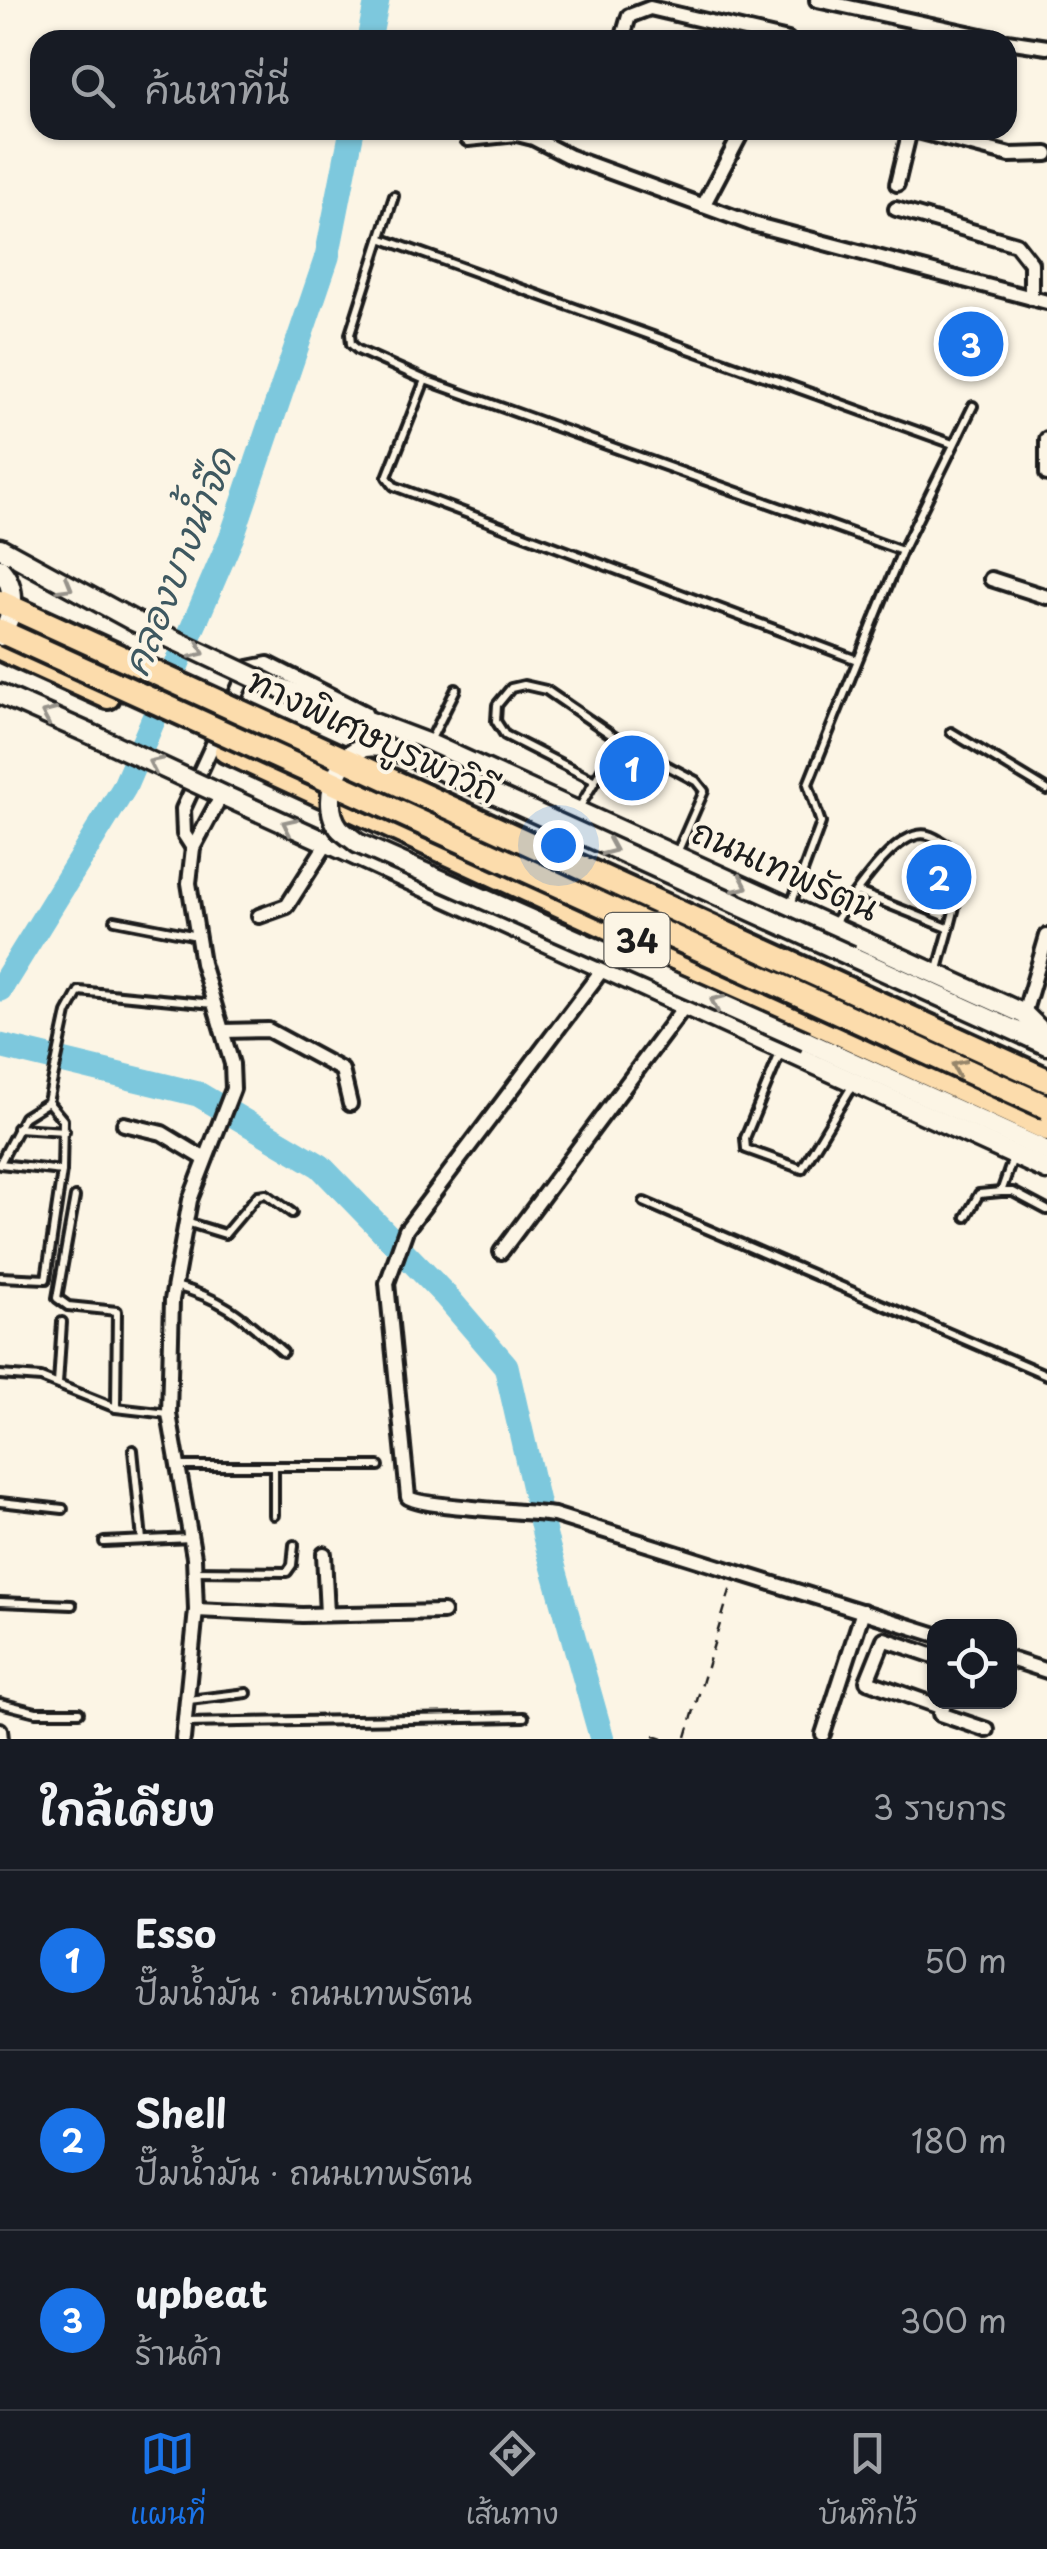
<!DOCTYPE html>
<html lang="th">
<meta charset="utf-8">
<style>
body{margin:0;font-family:"Playpen Sans","Playpen Sans Thai",sans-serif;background:#20242c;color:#f1f3f6}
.controls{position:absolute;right:30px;bottom:30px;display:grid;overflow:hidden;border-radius:20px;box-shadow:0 2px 8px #0004}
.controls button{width:90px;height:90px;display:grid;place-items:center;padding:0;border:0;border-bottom:2px solid #363941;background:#171b24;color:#f1f3f6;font:50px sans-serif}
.you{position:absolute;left:558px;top:845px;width:35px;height:35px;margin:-25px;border:8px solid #fff;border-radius:50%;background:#1a73e8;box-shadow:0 0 0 15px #1a73e833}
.badge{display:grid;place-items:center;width:65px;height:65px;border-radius:50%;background:#1a73e8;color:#fff;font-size:32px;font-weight:700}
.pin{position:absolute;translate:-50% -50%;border:5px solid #fff;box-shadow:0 2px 10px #0006}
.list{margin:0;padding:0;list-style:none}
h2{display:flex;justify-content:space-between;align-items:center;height:130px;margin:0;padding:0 40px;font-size:42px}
h2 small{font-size:32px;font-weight:400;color:#9ea1a6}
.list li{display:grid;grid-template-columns:65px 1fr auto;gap:30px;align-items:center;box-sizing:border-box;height:180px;padding:0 40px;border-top:2px solid #363941}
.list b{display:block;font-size:38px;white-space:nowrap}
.list p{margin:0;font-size:32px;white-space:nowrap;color:#9ea1a6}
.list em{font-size:32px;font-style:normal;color:#9ea1a6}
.icon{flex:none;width:55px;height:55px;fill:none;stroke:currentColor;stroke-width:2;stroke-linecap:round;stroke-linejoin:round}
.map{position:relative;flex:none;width:1047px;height:1739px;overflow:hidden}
.search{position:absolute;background:#171b24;box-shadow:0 2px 8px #0004;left:30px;right:30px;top:30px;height:110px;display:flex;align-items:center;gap:25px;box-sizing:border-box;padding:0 35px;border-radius:30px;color:#9ea1a6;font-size:38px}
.sheet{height:670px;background:#171b24}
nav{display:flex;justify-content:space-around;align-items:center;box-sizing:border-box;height:140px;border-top:2px solid #363941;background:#171b24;font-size:28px;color:#9ea1a6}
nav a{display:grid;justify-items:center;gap:5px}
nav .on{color:#1a73e8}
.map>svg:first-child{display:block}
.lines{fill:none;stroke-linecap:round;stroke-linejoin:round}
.river{stroke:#7dc8dd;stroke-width:25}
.lane-casing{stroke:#1c1c1c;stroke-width:14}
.street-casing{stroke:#1c1c1c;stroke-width:20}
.secondary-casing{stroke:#1c1c1c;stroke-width:25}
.highway-casing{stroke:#1c1c1c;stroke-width:30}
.path{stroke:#1c1c1c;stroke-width:2.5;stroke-dasharray:10 8;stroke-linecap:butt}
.lane{stroke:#fcf5e5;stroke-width:6}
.street{stroke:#fcf5e5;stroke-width:12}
.secondary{stroke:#fcf5e5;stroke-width:18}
.highway{stroke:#fcdcac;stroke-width:22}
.secondary-bridge-casing{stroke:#1c1c1c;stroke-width:25;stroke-linecap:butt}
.highway-bridge-casing{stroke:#1c1c1c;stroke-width:30;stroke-linecap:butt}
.secondary-bridge{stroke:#fcf5e5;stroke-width:18}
.highway-bridge{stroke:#fcdcac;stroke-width:22}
.oneway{stroke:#97938b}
.oneway2{stroke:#97866b}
.labels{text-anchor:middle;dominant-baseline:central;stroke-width:8;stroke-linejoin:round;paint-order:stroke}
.shield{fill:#fcf5e5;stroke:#5f5d58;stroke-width:2.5}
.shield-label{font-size:32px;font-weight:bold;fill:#1c1c1c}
.street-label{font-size:35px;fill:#1c1c1c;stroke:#fcf5e5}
.water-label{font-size:38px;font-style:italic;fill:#3e5860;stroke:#fcf5e5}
</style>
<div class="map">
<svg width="1047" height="1739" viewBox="0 0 1047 1739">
<rect width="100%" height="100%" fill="#fcf5e5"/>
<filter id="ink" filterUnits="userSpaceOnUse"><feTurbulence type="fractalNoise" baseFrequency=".01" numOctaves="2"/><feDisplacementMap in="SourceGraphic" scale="20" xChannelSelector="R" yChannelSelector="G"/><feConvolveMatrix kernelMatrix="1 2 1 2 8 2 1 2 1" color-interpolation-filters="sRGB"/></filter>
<g filter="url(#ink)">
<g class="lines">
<g class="river">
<polyline points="369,40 377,0"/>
<polyline points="0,989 124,788 232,536 327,257 352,130"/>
<polyline points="0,1046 198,1094 320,1166 446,1296 506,1366 545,1537 602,1739"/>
</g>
<g class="lane-casing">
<g id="lane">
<polyline points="394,196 350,334 351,344 358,350 425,380 902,551"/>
<polyline points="383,239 953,444"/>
<polyline points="425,380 387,477 394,486 857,660"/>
<polyline points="951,732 1047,790"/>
<polyline points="430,741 456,689"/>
<polyline points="595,781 505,735 496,721 497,705 511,688 524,685 546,690 619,740 696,781 704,791 676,855"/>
<polyline points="579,808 619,740"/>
<polyline points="858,892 948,928"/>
<polyline points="790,907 821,823 808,784 902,551 973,406"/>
<polyline points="115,920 197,936"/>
<path d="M832,925C849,903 896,826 928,835C937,837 947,846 956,851C966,889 947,932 938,970"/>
<polyline points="781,1051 745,1138 746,1149 802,1169 854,1083"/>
<polyline points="17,1128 65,1131"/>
<polyline points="1014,1155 1001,1192 1013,1192 1047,1210"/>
<polyline points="0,1163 24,1117 48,1102 67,1013 79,991 213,1004"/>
<polyline points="0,1164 62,1171 63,1120 48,1102"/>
<polyline points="75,1197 57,1298 68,1306 117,1311 116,1408"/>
<polyline points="644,1202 1047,1375"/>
<polyline points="966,1217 979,1194 1001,1192"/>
<polyline points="186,1222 225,1234 258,1195 266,1194 292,1213"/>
<polyline points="0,1277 46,1279 62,1171"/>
<path d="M175,1286C225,1299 245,1319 283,1352"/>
<polyline points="0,1375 41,1378 116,1408 168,1414"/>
<polyline points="58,1384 62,1322"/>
<polyline points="133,1450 142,1540"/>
<polyline points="180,1466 379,1466"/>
<polyline points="274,1466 274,1515"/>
<polyline points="0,1502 63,1509"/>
<polyline points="104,1542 191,1538"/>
<polyline points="194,1571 287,1572 292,1565 294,1545"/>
<polyline points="0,1602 72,1605"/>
<polyline points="189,1700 247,1693"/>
<polyline points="0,1703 36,1712 79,1712"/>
<polyline points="185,1723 524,1717"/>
</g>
</g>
<g class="street-casing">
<g id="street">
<polyline points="817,0 1000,40"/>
<polyline points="622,40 629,16 650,8 788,40"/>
<polyline points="1007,41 1047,47"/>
<polyline points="914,130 1010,155 1047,154"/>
<polyline points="468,139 517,134 533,138 570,157 753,224 1047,302"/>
<polyline points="897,184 910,130"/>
<polyline points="703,206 743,130"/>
<polyline points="896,209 1016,244 1031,263 1031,298"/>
<polyline points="1047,439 1047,474"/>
<polyline points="991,579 1047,597"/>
<polyline points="193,848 184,834 183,809 248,668 268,664 365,713"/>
<polyline points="259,916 287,906 327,843"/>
<path d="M602,970L406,1230L387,1283L408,1497C418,1507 528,1511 554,1515L934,1634"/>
<polyline points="1024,1014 1047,936"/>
<polyline points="224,1031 268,1030 342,1070 350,1104"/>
<polyline points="124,1124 162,1133 205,1159"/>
<polyline points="501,1252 684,1007"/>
<polyline points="324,1554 327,1614"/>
<polyline points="196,1610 302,1615 443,1612"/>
<polyline points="934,1656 884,1639 867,1681 943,1708"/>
<polyline points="1010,1659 1047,1671"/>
<polyline points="944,1704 940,1714 987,1730"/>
<polyline points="0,1730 1,1739"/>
<polyline points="823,1734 863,1611"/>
<polyline points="183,1739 196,1610 194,1557 169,1414 172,1300 190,1200 233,1089 232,1064 202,963 189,883 193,848 222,794"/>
</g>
</g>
<g class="secondary-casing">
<g id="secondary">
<polyline points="0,548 134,621"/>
<polyline points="262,681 434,746 1024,1014 1047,1037"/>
<polyline points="0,694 95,736"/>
<polyline points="216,792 1047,1170"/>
<polyline points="851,956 1047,1045"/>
<polyline points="806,1041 1047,1151"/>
</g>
</g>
<g class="highway-casing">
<g id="highway">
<polyline points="0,648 108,697"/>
<polyline points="226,751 1047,1129"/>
</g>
</g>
<g class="path">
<polyline points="654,1736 663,1739"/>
<polyline points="686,1737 731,1587"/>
</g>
<use href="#lane" class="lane"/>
<use href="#street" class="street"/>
<use href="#secondary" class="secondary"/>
<use href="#highway" class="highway"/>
<g class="secondary-bridge-casing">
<g id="secondary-bridge">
<path d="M0,569C18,589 14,615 0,636"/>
<polyline points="134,621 262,681"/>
<polyline points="95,736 216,792"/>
<path d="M806,1041L357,843C352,838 343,833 339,828C322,806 334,764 357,750C372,741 394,751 410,756L851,956"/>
</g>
</g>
<g class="highway-bridge-casing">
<g id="highway-bridge">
<polyline points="0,602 1047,1080"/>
<polyline points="0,631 1047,1107"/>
</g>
</g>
<use href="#secondary-bridge" class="secondary-bridge"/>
<use href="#highway-bridge" class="highway-bridge"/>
</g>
<defs><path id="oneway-chevron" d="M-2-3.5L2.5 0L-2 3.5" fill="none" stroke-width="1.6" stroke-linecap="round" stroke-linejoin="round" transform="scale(2.5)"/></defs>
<g class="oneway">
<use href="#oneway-chevron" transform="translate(66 586) rotate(30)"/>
<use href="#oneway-chevron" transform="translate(198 651) rotate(25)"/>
<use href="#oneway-chevron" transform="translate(48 715) rotate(-156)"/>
<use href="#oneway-chevron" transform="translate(155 764) rotate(-155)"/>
<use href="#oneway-chevron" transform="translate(289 825) rotate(-155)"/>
<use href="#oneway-chevron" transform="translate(610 848) rotate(24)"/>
<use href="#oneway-chevron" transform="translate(741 885) rotate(24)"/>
<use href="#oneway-chevron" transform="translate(717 1002) rotate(-156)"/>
</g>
<use class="oneway2" href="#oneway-chevron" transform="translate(958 1067) rotate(-156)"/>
</g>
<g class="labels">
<rect class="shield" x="604.5" y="913" width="65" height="54" rx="8"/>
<g class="shield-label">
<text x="637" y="940">34</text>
</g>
<g class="street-label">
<text transform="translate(374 734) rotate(25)">ทางพิเศษบูรพาวิถี</text>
<text transform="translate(786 868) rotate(24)">ถนนเทพรัตน</text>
</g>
<g class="water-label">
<text transform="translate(177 561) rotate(-68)">คลองบางน้ำจืด</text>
</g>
</g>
</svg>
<div class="controls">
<button><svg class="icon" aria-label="locate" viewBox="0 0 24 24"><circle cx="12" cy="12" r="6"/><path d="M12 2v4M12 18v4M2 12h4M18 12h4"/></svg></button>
</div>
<div class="you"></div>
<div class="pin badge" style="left:632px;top:768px">1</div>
<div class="pin badge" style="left:939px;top:877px">2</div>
<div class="pin badge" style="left:971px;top:344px">3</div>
<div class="search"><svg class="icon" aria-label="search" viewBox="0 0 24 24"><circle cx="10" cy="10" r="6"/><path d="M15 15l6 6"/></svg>ค้นหาที่นี่</div>
</div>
<section class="sheet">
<h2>ใกล้เคียง<small>3 รายการ</small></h2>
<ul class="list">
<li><span class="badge">1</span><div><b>Esso</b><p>ปั๊มน้ำมัน · ถนนเทพรัตน</p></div><em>50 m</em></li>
<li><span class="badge">2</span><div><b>Shell</b><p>ปั๊มน้ำมัน · ถนนเทพรัตน</p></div><em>180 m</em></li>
<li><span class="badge">3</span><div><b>upbeat</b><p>ร้านค้า</p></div><em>300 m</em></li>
</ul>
</section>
<nav>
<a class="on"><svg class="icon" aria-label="map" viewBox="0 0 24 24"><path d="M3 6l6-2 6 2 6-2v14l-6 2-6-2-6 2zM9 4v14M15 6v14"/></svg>แผนที่</a>
<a><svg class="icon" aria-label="directions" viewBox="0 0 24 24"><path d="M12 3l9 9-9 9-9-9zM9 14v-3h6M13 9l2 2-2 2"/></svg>เส้นทาง</a>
<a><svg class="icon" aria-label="saved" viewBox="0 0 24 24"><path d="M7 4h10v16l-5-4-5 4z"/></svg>บันทึกไว้</a>
</nav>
